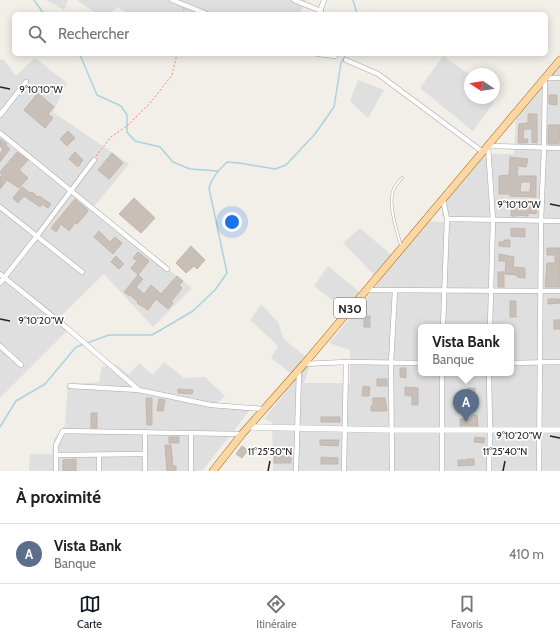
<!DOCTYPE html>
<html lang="fr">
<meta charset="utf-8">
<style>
body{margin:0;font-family:Cabin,sans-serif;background:#f2f2f2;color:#202124}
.compass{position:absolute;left:464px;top:68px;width:36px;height:36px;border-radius:50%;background:#fff;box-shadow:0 2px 10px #0003;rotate:282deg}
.you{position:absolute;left:232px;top:222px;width:14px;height:14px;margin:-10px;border:3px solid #fff;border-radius:50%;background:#1a73e8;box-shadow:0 0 0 6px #1a73e833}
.badge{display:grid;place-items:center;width:26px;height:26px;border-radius:50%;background:#111827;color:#fff;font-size:13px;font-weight:700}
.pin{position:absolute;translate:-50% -33px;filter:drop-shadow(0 1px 2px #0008)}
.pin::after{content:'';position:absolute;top:21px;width:14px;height:12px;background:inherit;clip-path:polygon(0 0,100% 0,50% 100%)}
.popup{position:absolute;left:418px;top:324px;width:96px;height:52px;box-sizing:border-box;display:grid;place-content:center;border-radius:6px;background:#fff;filter:drop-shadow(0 1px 3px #0005);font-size:13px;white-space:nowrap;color:#757577}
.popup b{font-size:15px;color:#202124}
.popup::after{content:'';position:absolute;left:50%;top:100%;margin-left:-8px;border:8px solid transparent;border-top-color:#fff}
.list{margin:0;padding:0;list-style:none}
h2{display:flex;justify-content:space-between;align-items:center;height:52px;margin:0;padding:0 16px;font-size:17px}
h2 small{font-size:13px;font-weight:400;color:#757577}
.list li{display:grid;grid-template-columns:26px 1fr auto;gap:12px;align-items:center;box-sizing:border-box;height:60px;padding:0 16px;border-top:1px solid #e0e0e0}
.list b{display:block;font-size:15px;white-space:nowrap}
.list p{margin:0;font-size:13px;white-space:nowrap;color:#757577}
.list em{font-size:13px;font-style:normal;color:#757577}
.icon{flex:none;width:22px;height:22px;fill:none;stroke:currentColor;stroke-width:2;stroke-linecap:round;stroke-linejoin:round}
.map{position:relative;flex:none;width:560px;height:471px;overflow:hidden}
.search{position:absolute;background:#fff;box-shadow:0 2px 10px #0003;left:12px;right:12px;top:12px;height:44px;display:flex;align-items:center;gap:10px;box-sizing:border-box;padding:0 14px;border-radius:6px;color:#757577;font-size:15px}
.sheet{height:112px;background:#fff}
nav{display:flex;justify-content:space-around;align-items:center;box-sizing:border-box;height:56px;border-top:1px solid #e0e0e0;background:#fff;font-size:11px;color:#757577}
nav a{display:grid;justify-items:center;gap:2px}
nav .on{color:#111827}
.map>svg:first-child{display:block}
.residential{fill:#e0dfdf;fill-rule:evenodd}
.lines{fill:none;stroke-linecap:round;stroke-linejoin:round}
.stream{stroke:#aad3df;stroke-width:1.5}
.building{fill:#c7bfb8;stroke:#c4b6ab;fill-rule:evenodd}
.service-casing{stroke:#a9a9a9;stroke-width:3}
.minor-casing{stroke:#a9a9a9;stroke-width:5.5}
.tertiary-casing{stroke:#a9a9a9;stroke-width:6}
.primary-casing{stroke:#a06b00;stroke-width:8}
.path{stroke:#fa8072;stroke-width:1;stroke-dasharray:2 2;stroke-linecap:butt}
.service{stroke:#fff;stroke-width:2}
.minor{stroke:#fff;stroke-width:4.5}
.tertiary{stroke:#fff;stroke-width:5.5}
.primary{stroke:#fcd6a4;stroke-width:7}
.ticks{fill:none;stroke:#222;stroke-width:1.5}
.labels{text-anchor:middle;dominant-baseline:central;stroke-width:3.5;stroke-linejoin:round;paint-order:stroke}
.shield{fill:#fff;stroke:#646464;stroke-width:1}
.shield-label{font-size:12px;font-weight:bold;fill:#222}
.ticks-label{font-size:10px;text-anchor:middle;fill:#222;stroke:#fff;stroke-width:3.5;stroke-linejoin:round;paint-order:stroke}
</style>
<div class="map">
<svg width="560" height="471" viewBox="0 0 560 471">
<rect width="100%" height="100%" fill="#f2efe9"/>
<g class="residential">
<polygon points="46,0 68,0 64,10"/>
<polygon points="77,0 306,0 300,14 212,14 207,12 205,14 129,14 118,7 108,14 97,14"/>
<polygon points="443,56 470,75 470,98 490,98 494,102 473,131 420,88"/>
<polygon points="35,58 67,83 53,112 129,164 92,209 192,288 153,327 104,274 59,318 67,331 0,398 0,59 4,60 16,76"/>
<path d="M560,63V471H273L272,422L264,419L297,378L271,358L278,346L250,320L261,304L278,322L284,339L311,361L304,383H350V350L329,343L352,316L314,286L328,266L367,298L380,281L343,243L360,228L396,259L426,221L455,223L454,217L442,216V202L485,154H514L516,119ZM421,327H511V373H421Z"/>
<polygon points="358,80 384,90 368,118 350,101"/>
<polygon points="164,362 184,378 205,377 225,396 217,403 253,406 202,471 29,471 30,454 52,454 54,439 65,425 68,384 99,382 102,366 117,365 129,375 139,363 153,375"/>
</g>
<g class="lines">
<g class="stream">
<polyline points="34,0 44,14"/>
<polyline points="353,0 357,14"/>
<polyline points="78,54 81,57 97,95 121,106 127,115 127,132 135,141 160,147 173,162 190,169 218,171"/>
<path d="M87,343L109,335H152L193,311L215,290L227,273L209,188C212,177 219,170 227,162L239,163L275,169L286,165L315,134L334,107L341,63L346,54"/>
<polyline points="0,427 16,401 45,384 76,347 84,344"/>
</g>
</g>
<g class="building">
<polygon points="38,93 54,107 48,114 53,118 45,128 24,110"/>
<polygon points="549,95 557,95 557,105 549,104"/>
<polygon points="528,114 537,114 537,143 532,142 532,129 524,129 523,139 528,139 527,143 518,143 519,124 528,123"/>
<polygon points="548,125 560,125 560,141 559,141 559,144 548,144"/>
<polygon points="68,131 75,138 67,146 60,139"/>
<polygon points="1,139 7,144 5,145 10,149 0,162 0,154 3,149 0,146 0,140"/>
<polygon points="17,152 28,160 19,170 28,178 19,188 7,180 0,189 0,177 2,175 0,172"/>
<polygon points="75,152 83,160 78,167 69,159"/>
<polygon points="112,153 123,163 109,179 98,170"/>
<path d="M510,157L528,159L526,167L518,166L517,176H536V197L510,196V194H499V176L509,175ZM521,182H531L530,192H520Z"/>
<polygon points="22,187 30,193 32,192 38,197 39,196 51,204 48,208 42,204 40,207 24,196 18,203 13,198"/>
<polygon points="134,198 155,218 141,233 119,214"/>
<polygon points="75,199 88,210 86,214 77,224 75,223 69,231 61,224 56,232 51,228"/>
<polygon points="512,203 521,204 521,207 530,208 530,206 537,207 536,214 528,213 528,216 517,215 517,216 511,216"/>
<polygon points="511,228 525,229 525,237 511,236"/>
<polygon points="99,231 110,242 115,237 122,243 113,254 94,237"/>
<polygon points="504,240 510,240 510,247 499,246 499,242 504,242"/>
<polygon points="191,246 205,260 197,269 194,266 186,273 176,263"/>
<polygon points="547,248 560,248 560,287 545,287 547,263 555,263 555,255 547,255"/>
<polygon points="138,252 149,261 138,275 131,268 137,261 133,258"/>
<polygon points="499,254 514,257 513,267 525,268 525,278 517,277 517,275 505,274 506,261 499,261"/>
<polygon points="116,256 124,264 119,269 111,262"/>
<rect x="498" y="272" width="6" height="15"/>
<polygon points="138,275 143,279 136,287 144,294 151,285 161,294 177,276 183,281 179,285 182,288 171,302 173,303 168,309 156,299 148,310 137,303 138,302 130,295 129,296 124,292"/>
<polygon points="548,299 560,299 560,303 548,304"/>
<rect x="510" y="301" width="6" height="16"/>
<rect x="364" y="316" width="6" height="11"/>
<rect x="554" y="320" width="6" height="9"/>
<polygon points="400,368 406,368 406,378 400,377"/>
<rect x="377" y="379" width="10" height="7"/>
<polygon points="363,386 370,387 369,396 362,396"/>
<polygon points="405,387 418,388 418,405 412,405 412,396 405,395"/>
<polygon points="468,388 475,388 475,399 478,399 478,405 467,404"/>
<polygon points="178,389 193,390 192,394 178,393"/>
<polygon points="146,398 152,398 152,425 147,425"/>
<polygon points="373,398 385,398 387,411 371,411 371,406 373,405"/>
<polygon points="159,399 165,400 163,411 157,411"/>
<rect x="91" y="413" width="6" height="15"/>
<polygon points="471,415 477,415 478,426 460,426 460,419 471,419"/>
<rect x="321" y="417" width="19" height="5"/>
<rect x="169" y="437" width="10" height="6"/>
<polygon points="475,437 485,438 484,443 474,442"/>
<polygon points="320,440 339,440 338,446 320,445"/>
<polygon points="165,445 171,445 173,466 176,466 176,471 167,471"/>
<polygon points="242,446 248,450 242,458 236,454"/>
<rect x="274" y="456" width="17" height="7"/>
<polygon points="321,457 338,458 338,464 321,464"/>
<polygon points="76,459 76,471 63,471 63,460"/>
<polygon points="467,459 474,459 474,465 458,466 458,460 467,460"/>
</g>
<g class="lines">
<g class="service-casing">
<path id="service" d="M401,246C397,230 387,204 394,188C396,184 400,181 402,178"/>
</g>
<g class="minor-casing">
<g id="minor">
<polyline points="172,0 207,14"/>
<polyline points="294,0 321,11"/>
<polyline points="319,14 324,0"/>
<polyline points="318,54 335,56"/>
<polyline points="346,60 378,74 483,152"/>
<polyline points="0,115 26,82"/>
<polyline points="0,133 167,269"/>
<polyline points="443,199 447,219 443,327"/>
<polyline points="0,207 82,272"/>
<polyline points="447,219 560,221"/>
<polyline points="0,274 67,328 139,390"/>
<polyline points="0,283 37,236 94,160"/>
<polyline points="366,290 560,291"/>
<polyline points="490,327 493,220 488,146 560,148"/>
<polyline points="0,346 21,365"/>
<polyline points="511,363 560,362"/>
<polyline points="304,364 346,362 421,363"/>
<polyline points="70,386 139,390 211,405 263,409"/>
<polyline points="191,433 191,471"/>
<polyline points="56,455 145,454"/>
<polyline points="99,455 99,471"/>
<polyline points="56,471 56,445 63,431 242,434"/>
<polyline points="145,471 145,432"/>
<polyline points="296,471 299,371"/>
<polyline points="344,471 346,362"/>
<polyline points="392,471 391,363 395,290"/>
<polyline points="442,471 442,373"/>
<polyline points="489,471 490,431 489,373"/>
<polyline points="539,471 541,221 544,148 545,78 560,78"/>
</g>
</g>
<g class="tertiary-casing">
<polyline id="tertiary" points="248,427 392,430 560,430"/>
</g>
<g class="primary-casing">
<polyline id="primary" points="213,471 242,434 304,364 560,60"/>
</g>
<g class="path">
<polyline points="182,14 184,9"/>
<polyline points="96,156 111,137 127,126 151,102 172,75 177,54"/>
</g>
<use href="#service" class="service"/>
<use href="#minor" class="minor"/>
<use href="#tertiary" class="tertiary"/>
<use href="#primary" class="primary"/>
</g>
<path class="ticks" d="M0,87L10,89M550,204L560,206M0,319L10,321M550,436L560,438M268,471L270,461M503,471L505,461"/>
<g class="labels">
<rect class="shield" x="334" y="298" width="32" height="20" rx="3"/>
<g class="shield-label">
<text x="350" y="308">N30</text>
</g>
</g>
<g class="ticks-label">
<text x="41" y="93">9°10'10"W</text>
<text x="519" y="208">9°10'10"W</text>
<text x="41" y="324">9°10'20"W</text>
<text x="519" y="439">9°10'20"W</text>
<text x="270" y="455">11°25'50"N</text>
<text x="505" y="455">11°25'40"N</text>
</g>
</svg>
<svg class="compass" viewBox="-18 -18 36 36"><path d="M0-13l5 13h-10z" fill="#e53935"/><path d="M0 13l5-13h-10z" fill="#757577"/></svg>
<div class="you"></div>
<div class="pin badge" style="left:466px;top:422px;background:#5c6f8a">A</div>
<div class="popup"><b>Vista Bank</b>Banque</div>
<div class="search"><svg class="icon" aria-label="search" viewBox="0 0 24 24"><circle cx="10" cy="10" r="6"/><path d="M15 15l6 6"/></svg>Rechercher</div>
</div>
<section class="sheet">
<h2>À proximité<small></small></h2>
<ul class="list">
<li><span class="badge" style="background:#5c6f8a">A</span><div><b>Vista Bank</b><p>Banque</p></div><em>410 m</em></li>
</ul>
</section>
<nav>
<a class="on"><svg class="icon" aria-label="map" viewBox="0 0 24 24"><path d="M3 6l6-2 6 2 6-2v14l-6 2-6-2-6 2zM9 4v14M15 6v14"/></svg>Carte</a>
<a><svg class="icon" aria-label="directions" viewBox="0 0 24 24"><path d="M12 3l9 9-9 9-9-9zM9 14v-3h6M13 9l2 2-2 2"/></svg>Itinéraire</a>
<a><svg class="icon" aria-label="saved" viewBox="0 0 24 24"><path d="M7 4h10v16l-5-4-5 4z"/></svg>Favoris</a>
</nav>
